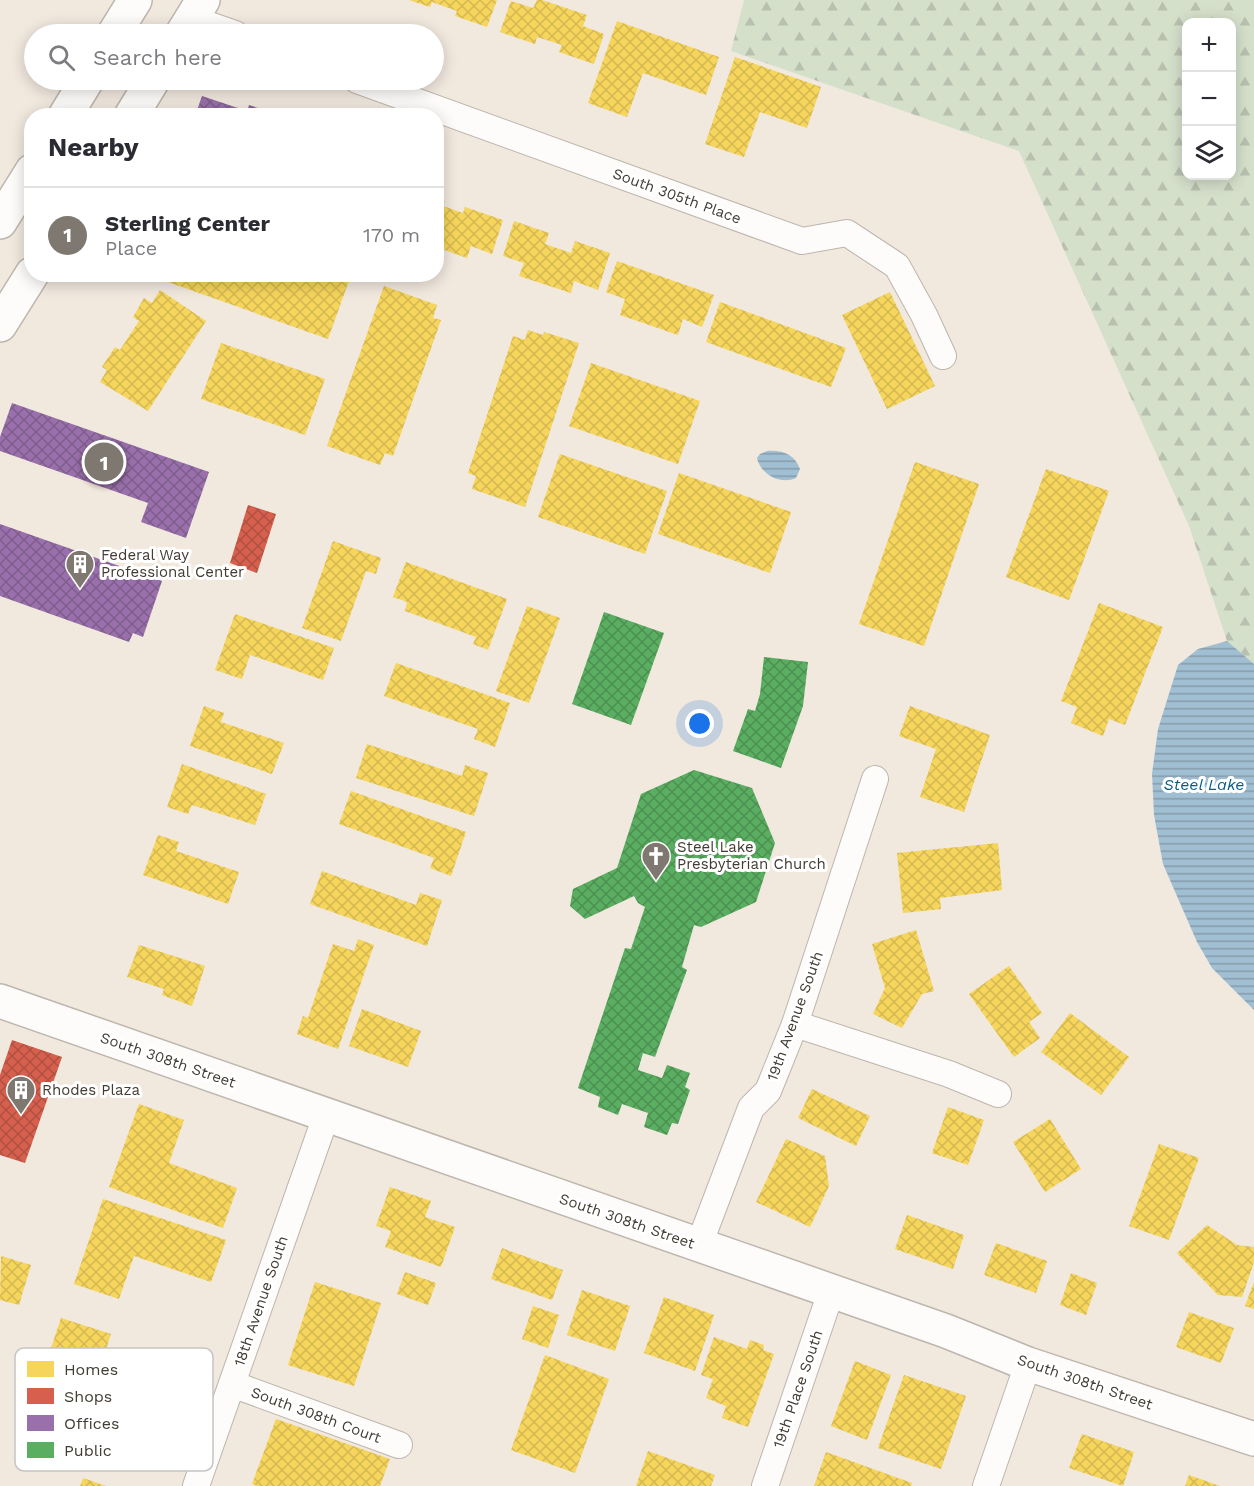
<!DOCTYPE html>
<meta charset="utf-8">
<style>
body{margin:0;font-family:"Work Sans",sans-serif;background:#f2f2f3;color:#2b2b33}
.controls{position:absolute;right:18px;top:18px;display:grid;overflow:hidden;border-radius:12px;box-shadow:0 3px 15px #0003}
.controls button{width:54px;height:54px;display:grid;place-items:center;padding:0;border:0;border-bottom:2px solid #e1e1e2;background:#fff;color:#2b2b33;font:30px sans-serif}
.you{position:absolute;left:700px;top:724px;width:21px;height:21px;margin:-15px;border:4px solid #fff;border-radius:50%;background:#1a73e8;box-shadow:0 0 0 9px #1a73e833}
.badge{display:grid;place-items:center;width:39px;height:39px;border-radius:50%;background:#7f7870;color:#fff;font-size:20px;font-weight:700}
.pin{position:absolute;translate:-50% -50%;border:3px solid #fff;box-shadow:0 2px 6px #0006}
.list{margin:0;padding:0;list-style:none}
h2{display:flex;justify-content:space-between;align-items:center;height:78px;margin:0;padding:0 24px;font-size:26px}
h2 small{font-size:20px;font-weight:400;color:#7c7c81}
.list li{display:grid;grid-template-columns:39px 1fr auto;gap:18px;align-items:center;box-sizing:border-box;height:96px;padding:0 24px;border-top:2px solid #e1e1e2}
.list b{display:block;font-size:22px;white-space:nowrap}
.list p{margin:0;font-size:20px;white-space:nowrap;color:#7c7c81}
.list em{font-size:20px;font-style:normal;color:#7c7c81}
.icon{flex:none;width:33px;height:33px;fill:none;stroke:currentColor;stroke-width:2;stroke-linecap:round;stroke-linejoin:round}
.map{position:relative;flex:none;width:1254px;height:1486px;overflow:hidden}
.search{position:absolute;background:#fff;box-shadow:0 3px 15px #0003;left:24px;top:24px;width:420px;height:66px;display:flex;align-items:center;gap:15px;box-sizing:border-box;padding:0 21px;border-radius:33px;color:#7c7c81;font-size:22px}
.panel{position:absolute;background:#fff;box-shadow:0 3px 15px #0003;left:24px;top:108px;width:420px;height:174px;border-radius:24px}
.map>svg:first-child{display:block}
.forest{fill:url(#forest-firs);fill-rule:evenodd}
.water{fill:url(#water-rules)}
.homes{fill:url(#homes-cross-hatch)}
.shops{fill:url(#shops-cross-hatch)}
.offices{fill:url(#offices-cross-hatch)}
.public{fill:url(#public-cross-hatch)}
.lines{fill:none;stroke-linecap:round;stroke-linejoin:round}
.street-casing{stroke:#bdb6ae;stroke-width:28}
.secondary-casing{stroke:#bdb6ae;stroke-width:36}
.primary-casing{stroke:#bdb6ae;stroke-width:36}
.street{stroke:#fdfcfa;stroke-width:26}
.secondary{stroke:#fdfcfa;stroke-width:33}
.primary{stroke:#fdfcfa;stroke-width:33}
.labels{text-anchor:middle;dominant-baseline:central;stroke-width:6;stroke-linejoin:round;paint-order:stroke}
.street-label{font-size:15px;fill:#423c34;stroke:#fff}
.poi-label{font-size:15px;fill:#423c34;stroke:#fff;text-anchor:start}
.water-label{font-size:16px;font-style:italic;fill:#0b5b85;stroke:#fff}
.key{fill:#fff;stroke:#c6c4c2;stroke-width:1.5}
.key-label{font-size:16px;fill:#423c34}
</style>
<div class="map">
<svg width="1254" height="1486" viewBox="0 0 1254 1486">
<defs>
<pattern id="forest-firs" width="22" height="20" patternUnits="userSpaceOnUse" patternTransform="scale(1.5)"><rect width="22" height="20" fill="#d5e0cb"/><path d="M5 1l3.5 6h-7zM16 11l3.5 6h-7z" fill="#b8c1af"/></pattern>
<pattern id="water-rules" width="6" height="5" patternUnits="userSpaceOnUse" patternTransform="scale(1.5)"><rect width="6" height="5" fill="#a1bfd2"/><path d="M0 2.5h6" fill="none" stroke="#859cab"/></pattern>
<pattern id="homes-cross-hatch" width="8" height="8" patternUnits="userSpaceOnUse" patternTransform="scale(1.5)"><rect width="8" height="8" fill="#f6d55c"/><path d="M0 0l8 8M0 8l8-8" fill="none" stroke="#d4b851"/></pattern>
<pattern id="shops-cross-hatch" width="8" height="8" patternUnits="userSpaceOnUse" patternTransform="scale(1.5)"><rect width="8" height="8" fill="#d6604d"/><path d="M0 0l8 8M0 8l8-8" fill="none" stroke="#af5041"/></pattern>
<pattern id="offices-cross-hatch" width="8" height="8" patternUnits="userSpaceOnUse" patternTransform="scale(1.5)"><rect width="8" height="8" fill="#9970ab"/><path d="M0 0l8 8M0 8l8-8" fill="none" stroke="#7e5d8c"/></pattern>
<pattern id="public-cross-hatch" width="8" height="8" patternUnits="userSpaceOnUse" patternTransform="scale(1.5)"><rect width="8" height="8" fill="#5aae61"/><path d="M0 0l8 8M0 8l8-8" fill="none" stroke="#4c8f51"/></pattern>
</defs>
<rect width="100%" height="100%" fill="#f1e8de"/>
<path class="forest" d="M744,0H1254V664L1227,641L1189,526L1019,151L731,51ZM1186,22H1232V176H1186Z"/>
<g class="water">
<path d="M767,451C783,450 794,454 800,469L796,478C780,485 761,475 757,458L760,454Z"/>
<polygon points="1227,641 1254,664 1254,1010 1212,968 1197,942 1163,864 1154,815 1152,774 1158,729 1178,665 1198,649"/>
</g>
<g class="homes">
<polygon points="409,0 497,0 487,27 455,16 457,11 432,2 430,7"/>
<polygon points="537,0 542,0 587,15 583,26 604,34 594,64 559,52 562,45 537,37 535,44 500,32 511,1 533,8"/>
<polygon points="617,21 719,57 706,95 643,73 627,117 588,103"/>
<polygon points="735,57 821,87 807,128 760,112 744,157 705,144"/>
<polygon points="436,198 445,201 443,206 463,213 465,207 503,220 492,254 471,246 467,258 436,247"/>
<polygon points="514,221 549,233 545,244 571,253 575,241 610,253 598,290 574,281 571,293 519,276 524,263 503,256"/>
<polygon points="617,261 714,295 702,327 683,319 678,335 620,315 625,299 606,292"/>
<polygon points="170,274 340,274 350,278 328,339 168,282"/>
<polygon points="384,286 437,305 433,318 441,320 393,456 385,453 380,465 327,446"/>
<polygon points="160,290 206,321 148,411 100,382 107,370 102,367 115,347 120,350 139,321 133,317 144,298 152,303"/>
<polygon points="890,292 935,386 887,409 842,315"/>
<polygon points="720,302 846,348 831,387 706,342"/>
<polygon points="528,330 543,335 544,332 579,343 525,507 472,489 476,476 468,473 513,336 525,340"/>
<polygon points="221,343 325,379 305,435 201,399"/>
<polygon points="591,363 700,401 678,464 569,426"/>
<polygon points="560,454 667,491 645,554 538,517"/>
<polygon points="915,462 979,484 924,646 859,624"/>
<polygon points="1046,469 1109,491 1069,600 1006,577"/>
<polygon points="679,473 791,512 770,573 658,534"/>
<polygon points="333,541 381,558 376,574 366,571 341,641 302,628"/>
<polygon points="406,562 507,599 488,650 473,644 476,637 405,611 407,602 393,597"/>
<polygon points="1099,603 1163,627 1125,725 1109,719 1103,736 1071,723 1077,707 1061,701"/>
<polygon points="527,606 560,618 529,703 496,691"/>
<polygon points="235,614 334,648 323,680 250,655 242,679 215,670"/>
<polygon points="396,663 510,703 495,747 474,739 478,729 384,696"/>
<polygon points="204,706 224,713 221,722 284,743 272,774 190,746"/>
<polygon points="910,706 990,735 964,812 920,797 936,749 899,736"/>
<polygon points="367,744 462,776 465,765 488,773 474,816 356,778"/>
<polygon points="182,764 266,794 255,825 192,805 188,814 167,807"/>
<polygon points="351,791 466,832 451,876 430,868 434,858 339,824"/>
<polygon points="158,835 179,842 176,851 239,872 228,904 143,875"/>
<polygon points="998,843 1002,890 940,898 941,909 903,913 897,853"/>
<polygon points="322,871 416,905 420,893 442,900 427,946 310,904"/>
<polygon points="916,930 934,991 922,994 902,1028 873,1014 885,988 872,944"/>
<polygon points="358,939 374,945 338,1049 297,1034 303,1016 308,1018 333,944 354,951"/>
<polygon points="139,945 205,966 192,1006 162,995 164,989 127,977"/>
<polygon points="1009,966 1042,1013 1029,1022 1040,1038 1014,1057 969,994"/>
<polygon points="362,1009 421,1031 408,1067 349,1046"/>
<polygon points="1070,1013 1129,1057 1101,1095 1041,1052"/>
<polygon points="812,1089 870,1116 856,1146 798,1118"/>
<polygon points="139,1104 184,1120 169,1163 237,1188 223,1228 109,1187"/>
<polygon points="948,1107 984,1120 968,1165 932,1153"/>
<polygon points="1050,1119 1081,1169 1045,1192 1013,1142"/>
<polygon points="786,1139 825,1156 829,1186 810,1227 756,1202"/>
<polygon points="1159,1144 1199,1158 1169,1240 1129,1226"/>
<polygon points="390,1187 431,1201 425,1217 455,1227 441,1267 385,1247 391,1231 376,1226"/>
<polygon points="103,1199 226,1240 211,1282 134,1256 119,1299 74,1284"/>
<polygon points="907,1215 964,1235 953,1269 895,1249"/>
<polygon points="1207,1225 1237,1245 1254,1247 1254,1262 1242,1297 1218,1295 1177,1253"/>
<polygon points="996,1243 1047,1261 1036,1293 984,1275"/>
<polygon points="502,1248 563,1270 552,1300 491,1279"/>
<polygon points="1,1256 31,1265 19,1305 0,1300"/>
<polygon points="405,1272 436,1283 428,1305 397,1294"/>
<polygon points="1071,1273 1097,1283 1086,1315 1060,1305"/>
<polygon points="315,1282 381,1303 354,1386 288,1365"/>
<polygon points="1254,1282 1254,1309 1245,1306"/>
<polygon points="582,1290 630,1306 615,1351 567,1335"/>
<polygon points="664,1297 714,1315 695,1371 644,1353"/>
<polygon points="533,1306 559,1315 548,1348 522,1339"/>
<polygon points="1189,1312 1234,1328 1221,1363 1176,1347"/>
<polygon points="61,1318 111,1334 101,1365 93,1362 89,1374 168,1400 154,1442 33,1402"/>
<polygon points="714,1337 747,1349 750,1340 764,1345 763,1350 774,1354 748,1427 722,1418 726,1406 706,1398 713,1379 701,1375"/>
<polygon points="545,1355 609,1379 575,1473 511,1450"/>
<polygon points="855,1361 891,1375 867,1440 831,1426"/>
<polygon points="904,1375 966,1396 941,1469 878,1448"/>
<polygon points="276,1419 390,1459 380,1486 257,1486 252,1484"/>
<polygon points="1082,1434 1134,1452 1123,1486 1069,1468"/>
<polygon points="648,1451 715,1475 711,1486 636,1486"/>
<polygon points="826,1452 912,1483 911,1486 814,1486"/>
<polygon points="1189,1475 1220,1486 1185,1486"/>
<polygon points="83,1478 106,1486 80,1486"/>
</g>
<g class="shops">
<polygon points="248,505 276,514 257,573 230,563"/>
<polygon points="12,1040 62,1057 25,1163 0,1155 0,1075"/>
</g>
<g class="offices">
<polygon points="202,96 247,111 249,105 267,111 265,116 195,116"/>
<polygon points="12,403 209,472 186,538 141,522 148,503 0,451 0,437"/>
<polygon points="0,524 162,581 143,637 133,633 129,642 0,596"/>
</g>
<g class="public">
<polygon points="604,612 664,633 631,725 572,704"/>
<polygon points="764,657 808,662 803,706 781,768 733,751 748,709 755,711 760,694"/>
<polygon points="694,770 752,788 775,843 756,902 701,927 694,925 682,967 687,970 655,1057 643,1053 638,1070 662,1078 667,1065 690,1073 685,1087 690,1090 678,1124 672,1123 667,1135 644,1127 648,1113 622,1104 618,1115 598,1107 600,1097 578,1088 625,948 631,949 645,907 638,903 634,896 585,919 570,906 573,889 617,868 641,794"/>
</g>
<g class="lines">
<g class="street-casing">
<g id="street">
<polyline points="192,19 235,34"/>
<polyline points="357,80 802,241 847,233 897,266 924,315 943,356"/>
<polyline points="795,1024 949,1074 998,1094"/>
<polyline points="699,1245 751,1108 768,1091 795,1024 875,779"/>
<polyline points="232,1384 399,1445"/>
<polyline points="196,1486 326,1116"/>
<polyline points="765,1486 831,1292"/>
<polyline points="986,1486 1028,1364"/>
</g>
</g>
<g class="secondary-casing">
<polyline id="secondary" points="0,1001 946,1331 1028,1364 1254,1439"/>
</g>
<g class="primary-casing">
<g id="primary">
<polyline points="114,34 135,0"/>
<polyline points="182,34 203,0"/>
<polyline points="65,116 87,80"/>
<polyline points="131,116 153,80"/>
<polyline points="0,222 32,171"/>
<polyline points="0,325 32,274"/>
</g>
</g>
<use href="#street" class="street"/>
<use href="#secondary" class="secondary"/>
<use href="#primary" class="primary"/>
</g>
<defs>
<g id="building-pin" transform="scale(1.5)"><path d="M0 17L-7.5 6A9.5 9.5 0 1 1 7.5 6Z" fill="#7f7870" stroke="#fff"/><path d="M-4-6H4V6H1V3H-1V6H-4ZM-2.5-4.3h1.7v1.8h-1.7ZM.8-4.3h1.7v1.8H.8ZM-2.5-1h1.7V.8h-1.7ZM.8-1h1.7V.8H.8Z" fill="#fff"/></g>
<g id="church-pin" transform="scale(1.5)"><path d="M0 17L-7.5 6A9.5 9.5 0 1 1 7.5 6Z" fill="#7f7870" stroke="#fff"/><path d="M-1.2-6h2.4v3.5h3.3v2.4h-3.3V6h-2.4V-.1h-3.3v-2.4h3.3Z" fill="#fff"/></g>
</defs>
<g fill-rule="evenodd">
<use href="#building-pin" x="80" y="564"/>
<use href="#church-pin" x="656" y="856"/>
<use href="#building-pin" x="21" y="1090"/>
</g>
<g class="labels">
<g class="street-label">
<text transform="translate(677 196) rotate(20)">South 305th Place</text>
<text transform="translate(795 1016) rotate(-70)">19th Avenue South</text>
<text transform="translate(168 1060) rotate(19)">South 308th Street</text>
<text transform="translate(627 1221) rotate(19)">South 308th Street</text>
<text transform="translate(261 1301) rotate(-71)">18th Avenue South</text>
<text transform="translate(1085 1382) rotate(19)">South 308th Street</text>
<text transform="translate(798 1389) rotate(-71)">19th Place South</text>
<text transform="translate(316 1415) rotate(20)">South 308th Court</text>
</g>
<g class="poi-label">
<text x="101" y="555">Federal Way<tspan x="101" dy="17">Professional Center</tspan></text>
<text x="677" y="847">Steel Lake<tspan x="677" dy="17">Presbyterian Church</tspan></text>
<text x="42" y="1090">Rhodes Plaza</text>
</g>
<g class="water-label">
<text x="1204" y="784">Steel Lake</text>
</g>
</g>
<rect x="15" y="1348" width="198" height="123" rx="9" class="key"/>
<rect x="27" y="1361" width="27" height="16" fill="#f6d55c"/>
<rect x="27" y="1388" width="27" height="16" fill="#d6604d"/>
<rect x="27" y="1415" width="27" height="16" fill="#9970ab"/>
<rect x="27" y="1442" width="27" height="16" fill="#5aae61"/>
<g class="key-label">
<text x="64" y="1375">Homes</text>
<text x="64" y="1402">Shops</text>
<text x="64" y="1429">Offices</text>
<text x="64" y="1456">Public</text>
</g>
</svg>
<div class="controls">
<button>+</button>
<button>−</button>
<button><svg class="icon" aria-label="layers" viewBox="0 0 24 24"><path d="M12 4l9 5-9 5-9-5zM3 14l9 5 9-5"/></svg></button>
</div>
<div class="you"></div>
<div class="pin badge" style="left:104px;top:462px">1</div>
<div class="search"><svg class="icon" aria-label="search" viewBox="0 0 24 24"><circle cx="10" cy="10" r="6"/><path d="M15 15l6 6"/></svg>Search here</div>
<section class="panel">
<h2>Nearby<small></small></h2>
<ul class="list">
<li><span class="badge">1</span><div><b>Sterling Center</b><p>Place</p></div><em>170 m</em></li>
</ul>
</section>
</div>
